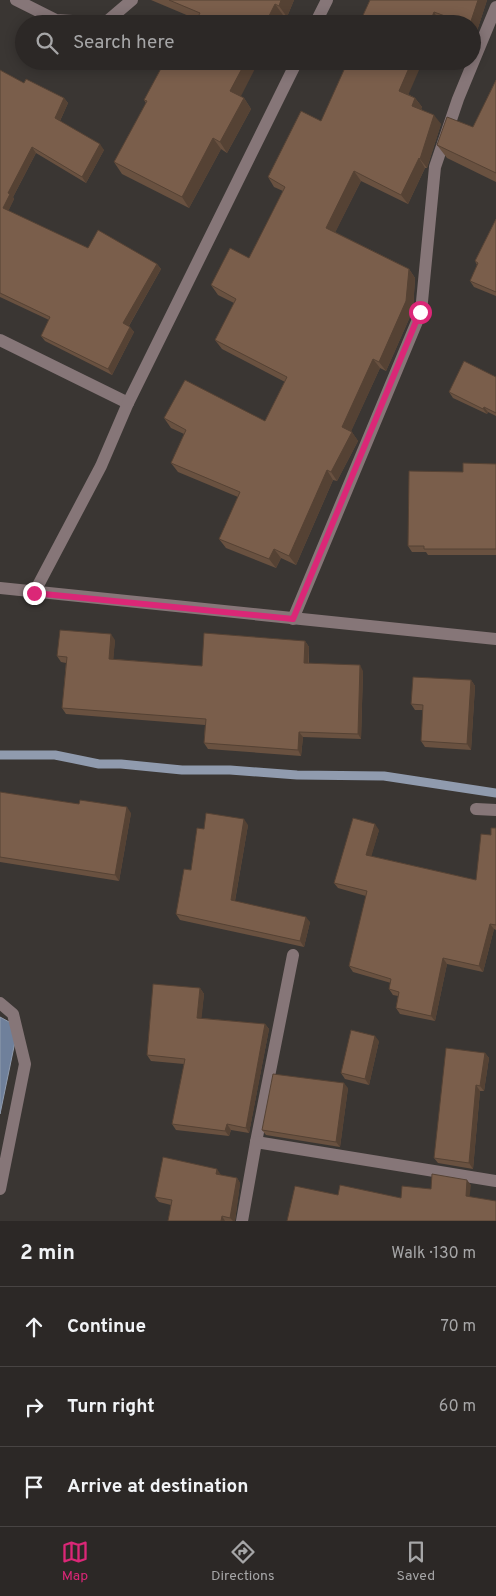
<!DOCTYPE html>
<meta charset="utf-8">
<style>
body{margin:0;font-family:Overpass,sans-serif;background:#34302e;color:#f1f3f6}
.stop{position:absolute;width:15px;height:15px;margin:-11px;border:4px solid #db2777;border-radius:50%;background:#fff}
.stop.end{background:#db2777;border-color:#fff;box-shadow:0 1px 5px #0008}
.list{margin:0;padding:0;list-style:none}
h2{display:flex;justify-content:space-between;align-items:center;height:65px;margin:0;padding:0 20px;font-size:21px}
h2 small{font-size:16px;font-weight:400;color:#a6a6a7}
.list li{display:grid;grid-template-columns:32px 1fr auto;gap:15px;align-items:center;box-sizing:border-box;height:80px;padding:0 20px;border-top:1px solid #484443}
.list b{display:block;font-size:19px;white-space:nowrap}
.list em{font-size:16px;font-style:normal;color:#a6a6a7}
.icon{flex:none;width:28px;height:28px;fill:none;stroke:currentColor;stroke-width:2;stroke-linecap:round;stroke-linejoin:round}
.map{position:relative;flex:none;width:496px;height:1221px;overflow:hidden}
.search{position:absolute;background:#2c2826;box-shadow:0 2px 12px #0003;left:15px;right:15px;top:15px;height:55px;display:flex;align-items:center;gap:12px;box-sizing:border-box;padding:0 18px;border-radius:28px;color:#a6a6a7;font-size:19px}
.sheet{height:305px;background:#2c2826}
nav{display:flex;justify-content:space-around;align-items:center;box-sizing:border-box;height:70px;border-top:1px solid #484443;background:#2c2826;font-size:14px;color:#a6a6a7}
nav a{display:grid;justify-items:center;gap:2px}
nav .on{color:#db2777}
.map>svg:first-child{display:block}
.water{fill:#6f809b;stroke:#909bae}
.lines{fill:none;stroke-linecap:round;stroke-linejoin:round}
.stream{stroke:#909bae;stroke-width:9}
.minor{stroke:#867678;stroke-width:12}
.wall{fill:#695140}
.shaded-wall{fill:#554234}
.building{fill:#7a5e4b;stroke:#554234}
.route{stroke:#db2777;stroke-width:6}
</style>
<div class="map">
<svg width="496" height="1221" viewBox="0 0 496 1221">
<rect width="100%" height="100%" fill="#3a3633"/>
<polygon class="water" points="0,1017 11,1023 16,1037 0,1114"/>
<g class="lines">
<polyline class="stream" points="0,755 55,755 99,764 121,764 182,770 230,770 297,775 384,776 496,793"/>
<g class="minor">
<polyline points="16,0 56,20 105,23 132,0"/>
<polyline points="315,24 327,0"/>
<polyline points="0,340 128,403"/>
<polyline points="0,588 496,639"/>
<polyline points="34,593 101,466 128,403 297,61"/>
<polyline points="293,619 421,312 435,167 458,99 496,7"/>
<polyline points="476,809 496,810"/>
<polyline points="0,1003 13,1014 25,1064 0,1189"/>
<polyline points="256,1142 293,955"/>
<polyline points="242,1221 256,1142 496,1181"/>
</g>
</g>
<g class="wall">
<polygon points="151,0 294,0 287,17 283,15 278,24 194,24 196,19"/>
<polygon points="370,0 487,0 476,34 472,33 472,24 446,24 440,22 439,24 359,24"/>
<polygon points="0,70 24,83 64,98 68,103 60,121 104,150 86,183 36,153 13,197 14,199 8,211 88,248 157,264 161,269 129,326 134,332 112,375 45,341 41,336 49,320 0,297"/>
<polygon points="496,80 496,182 447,158 437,145 473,127"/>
<polygon points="408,94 415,98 422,107 421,109 441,124 427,168 425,168 408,204 361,181 335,232 409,269 415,278 413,310 386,371 380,368 351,431 358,441 337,481 333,480 296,565 281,558 276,568 226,548 219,539 238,497 178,472 171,463 184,434 171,428 164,418 265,421 285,382 222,349 215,340 234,303 218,295 211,285 249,258 283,191 274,187 268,177 321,121"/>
<polygon points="241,97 244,98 251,109 227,153 221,149 189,208 122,174 114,162 146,103 144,100"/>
<polygon points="496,219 496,296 474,287 470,281 477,265 475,261"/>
<polygon points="496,377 496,416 488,412 487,414 453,398 449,392"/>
<polygon points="496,464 496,555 428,555 426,552 412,552 408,546 463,472"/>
<polygon points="115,640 113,659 202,666 305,641 309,647 309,663 363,671 361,739 303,737 301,756 208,749 204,743 205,725 66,714 62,708 66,663 61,662 57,656"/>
<polygon points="471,680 475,686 471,750 425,747 421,741 423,710 415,710 411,704"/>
<polygon points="0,792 131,813 119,881 0,862"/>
<polygon points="248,825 235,901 310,922 304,947 180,920 176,914 191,870 204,829"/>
<polygon points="496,828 496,930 494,929 483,972 447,964 435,1021 400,1014 396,1008 398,996 393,995 389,989 391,983 353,972 349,966 366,896 338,888 334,883 379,830 371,856 476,880 491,835"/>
<polygon points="200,988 204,994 201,1018 265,1024 269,1029 249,1133 231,1130 229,1136 176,1130 172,1124 184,1064 151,1061 147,1055"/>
<polygon points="379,1041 369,1085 345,1079 341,1073"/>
<polygon points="485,1053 489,1058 484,1091 480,1091 473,1169 438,1163 434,1158"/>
<polygon points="348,1088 340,1147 266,1135 262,1130"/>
<polygon points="221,1175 237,1178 240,1183 235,1221 168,1221 171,1205 159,1202 155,1197"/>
</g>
<g class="shaded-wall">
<polygon points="281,0 294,0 287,17 279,6"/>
<polygon points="478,0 487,0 476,34 472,28 472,24 470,24"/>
<polygon points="275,4 283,15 278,24 265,24"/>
<polygon points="434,12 440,22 439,24 429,24"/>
<polygon points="246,61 259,61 238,102 230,91"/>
<polygon points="412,61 423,61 406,100 399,91"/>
<polygon points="64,98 68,103 59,123 55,118"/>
<polygon points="244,98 251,109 227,153 220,142"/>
<polygon points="415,98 422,107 419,115 412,106"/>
<polygon points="434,115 441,124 427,168 420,159"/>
<polygon points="213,138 221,149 189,208 182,197"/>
<polygon points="100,144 104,150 86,183 82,177"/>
<polygon points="32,147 36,153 13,197 14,199 7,214 3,208 8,193"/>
<polygon points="419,158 425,168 408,204 401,195"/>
<polygon points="354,171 361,181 333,237 326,228"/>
<polygon points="157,264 161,269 127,329 123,323"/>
<polygon points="409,269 415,278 413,310 386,371 379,362"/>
<polygon points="130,327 134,332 112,375 108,369"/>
<polygon points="373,359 380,368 349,436 342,427"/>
<polygon points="484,407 488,412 487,414 483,409"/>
<polygon points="352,432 358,441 337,481 331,472"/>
<polygon points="327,470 333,480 296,565 289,556"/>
<polygon points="274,549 281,558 276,568 269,559"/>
<polygon points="111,634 115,640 113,665 109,659"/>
<polygon points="305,641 309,647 308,669 304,663"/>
<polygon points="360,665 363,671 361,739 358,734"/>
<polygon points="471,680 475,686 471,750 467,744"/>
<polygon points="299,732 303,737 301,756 298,750"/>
<polygon points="127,807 131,813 119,881 115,875"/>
<polygon points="244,819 248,825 234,906 231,900"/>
<polygon points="375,824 379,830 370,861 366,855"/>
<polygon points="306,917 310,922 304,947 300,941"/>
<polygon points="490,924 494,929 483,972 479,966"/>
<polygon points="443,958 447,964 435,1021 431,1016"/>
<polygon points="200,988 204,994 201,1024 197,1018"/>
<polygon points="265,1024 269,1029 249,1133 246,1128"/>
<polygon points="375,1036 379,1041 369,1085 365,1079"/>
<polygon points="485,1053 489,1058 484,1091 480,1086"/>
<polygon points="344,1083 348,1088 340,1147 336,1142"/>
<polygon points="476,1085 480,1091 473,1169 469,1163"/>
<polygon points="227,1124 231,1130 229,1136 225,1131"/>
<polygon points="217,1169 221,1175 216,1174"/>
<polygon points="237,1178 240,1183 235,1221 233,1221 230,1218"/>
<polygon points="467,1180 471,1185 469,1201 466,1196"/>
<polygon points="222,1216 225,1221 221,1221"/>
</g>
<g class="building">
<polygon points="169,0 281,0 279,6 275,4 265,24 194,24 200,13"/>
<polygon points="370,0 478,0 470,24 467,24 434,12 429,24 359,24"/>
<polygon points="165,61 246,61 230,91 244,98 220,142 213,138 182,197 114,162 147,101 144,100"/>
<polygon points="348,61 412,61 399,91 415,98 412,106 434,115 420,159 419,158 401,195 354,171 326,228 409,269 406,301 379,362 373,359 342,427 352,432 331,472 327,470 289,556 274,549 269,559 219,539 240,492 171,463 186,430 164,418 185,380 265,421 287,377 215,340 236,299 211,285 230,248 249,258 285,187 268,177 301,111 321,121"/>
<polygon points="0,70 24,83 26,79 64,98 55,118 100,144 82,177 32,147 8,193 10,194 3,208 88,248 98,230 157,264 123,323 130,327 108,369 41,336 50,317 0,293"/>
<polygon points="496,80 496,173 437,145 447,117 473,127"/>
<polygon points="496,219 496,292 470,281 478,263 475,261"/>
<polygon points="464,361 496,377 496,413 484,407 483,409 449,392"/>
<polygon points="463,463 496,464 496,549 424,549 424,546 408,546 409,471 463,472"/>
<polygon points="60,630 111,634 109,659 202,666 204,633 305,641 304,663 360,665 358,734 299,732 298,750 204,743 206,719 62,708 67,657 57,656"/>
<polygon points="413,677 471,680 467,744 421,741 423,705 411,704"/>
<polygon points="0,792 79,804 80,800 127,807 115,875 0,857"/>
<polygon points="206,813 244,819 231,900 306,917 300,941 176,914 184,869 191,870 197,828 204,829"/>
<polygon points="353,818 375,824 366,855 476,880 481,834 491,835 491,828 496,828 496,925 490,924 479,966 443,958 431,1016 396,1008 399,992 389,989 391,979 349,966 367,891 334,883"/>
<polygon points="153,984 200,988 197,1018 265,1024 246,1128 227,1124 225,1131 172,1124 185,1059 147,1055"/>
<polygon points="351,1030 375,1036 365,1079 341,1073"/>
<polygon points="446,1048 485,1053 480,1086 476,1085 469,1163 434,1158"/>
<polygon points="273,1074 344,1083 336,1142 262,1130"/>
<polygon points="163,1157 217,1169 216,1174 237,1178 230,1218 222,1216 221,1221 168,1221 172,1200 155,1197"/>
<polygon points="432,1174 467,1180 466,1196 496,1201 496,1221 287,1221 295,1186 338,1195 340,1185 401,1198 402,1186 431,1189"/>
</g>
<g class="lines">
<polyline class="route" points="34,593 293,619 420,312"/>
</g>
</svg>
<div class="stop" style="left:420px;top:312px"></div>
<div class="stop end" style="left:34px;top:593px"></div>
<div class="search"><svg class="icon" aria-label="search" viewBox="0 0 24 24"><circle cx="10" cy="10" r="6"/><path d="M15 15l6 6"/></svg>Search here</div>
</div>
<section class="sheet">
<h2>2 min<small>Walk · 130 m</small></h2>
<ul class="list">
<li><svg class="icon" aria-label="ahead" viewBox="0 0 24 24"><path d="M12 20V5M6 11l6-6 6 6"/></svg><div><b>Continue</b></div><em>70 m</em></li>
<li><svg class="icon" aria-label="right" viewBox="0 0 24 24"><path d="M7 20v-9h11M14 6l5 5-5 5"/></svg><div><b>Turn right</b></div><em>60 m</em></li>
<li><svg class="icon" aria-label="arrive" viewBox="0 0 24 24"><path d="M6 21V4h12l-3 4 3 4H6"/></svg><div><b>Arrive at destination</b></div></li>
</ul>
</section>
<nav>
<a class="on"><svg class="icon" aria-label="map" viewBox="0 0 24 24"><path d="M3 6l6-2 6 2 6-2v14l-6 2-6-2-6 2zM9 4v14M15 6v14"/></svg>Map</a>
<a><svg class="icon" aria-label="directions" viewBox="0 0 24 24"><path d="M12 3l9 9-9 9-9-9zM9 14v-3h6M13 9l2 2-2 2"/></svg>Directions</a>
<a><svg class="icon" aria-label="saved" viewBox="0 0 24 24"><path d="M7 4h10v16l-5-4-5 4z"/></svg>Saved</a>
</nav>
